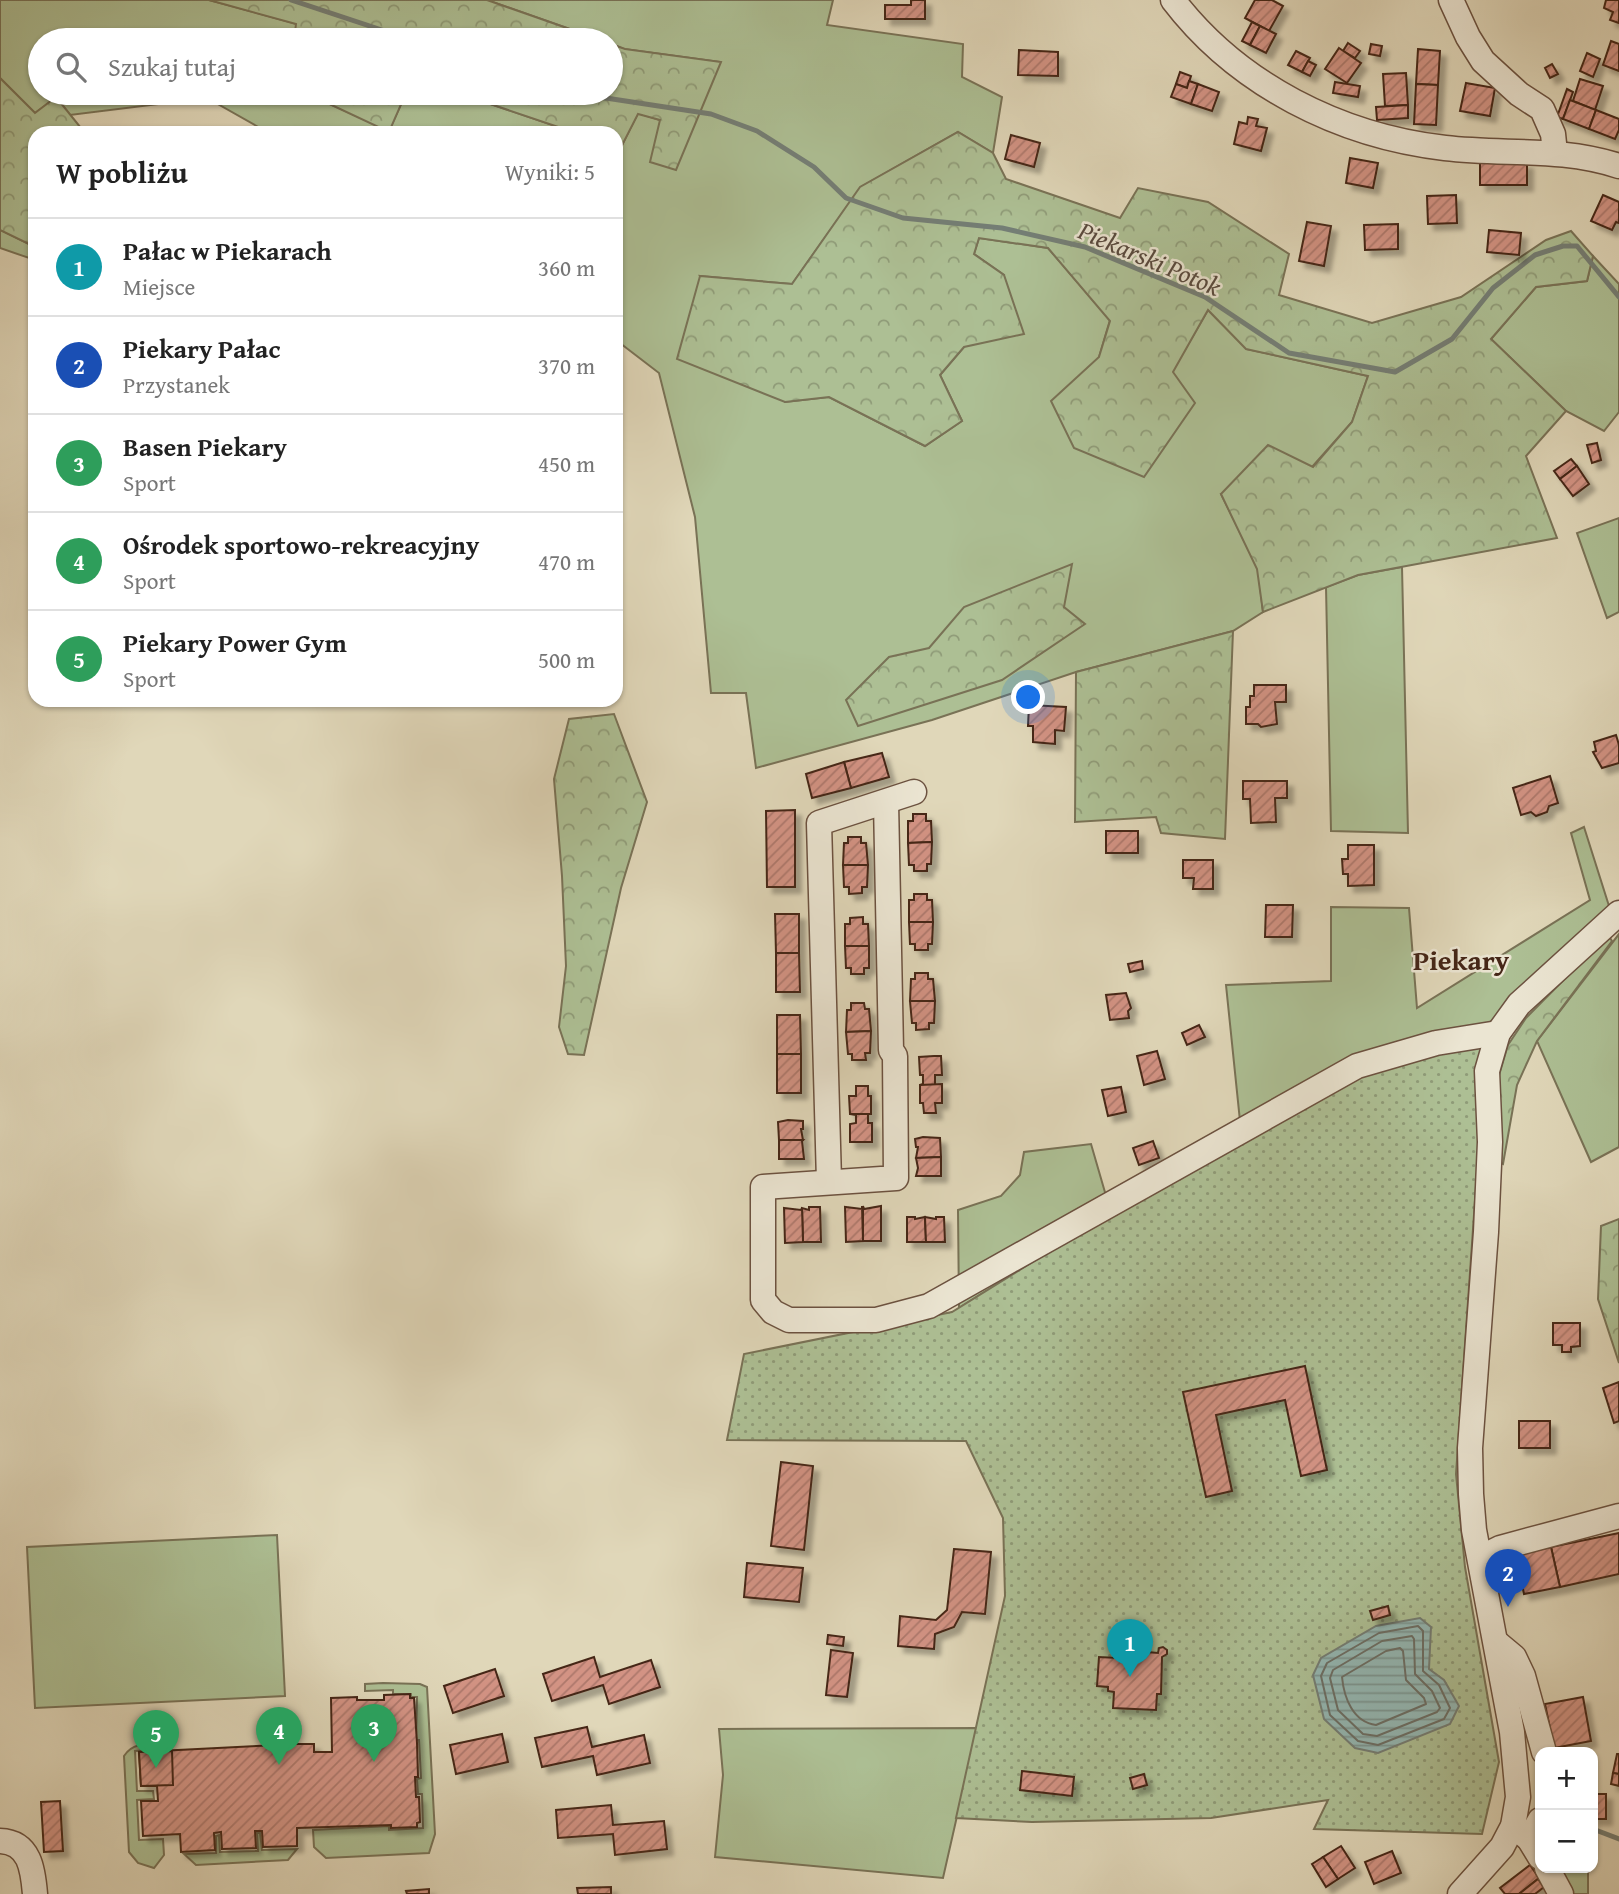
<!DOCTYPE html>
<html lang="pl">
<meta charset="utf-8">
<style>
body{margin:0;font-family:"Gentium Book Plus",serif;background:#f6f6f6;color:#222}
.controls{position:absolute;right:21px;bottom:21px;display:grid;overflow:hidden;border-radius:14px;box-shadow:0 2px 5px #0004}
.controls button{width:63px;height:63px;display:grid;place-items:center;padding:0;border:0;border-bottom:2px solid #e0e0e0;background:#fff;color:#222;font:35px sans-serif}
.you{position:absolute;left:1029px;top:698px;width:24px;height:24px;margin:-18px;border:5px solid #fff;border-radius:50%;background:#1a73e8;box-shadow:0 0 0 10px #1a73e833}
.badge{display:grid;place-items:center;width:46px;height:46px;border-radius:50%;background:#7c3aed;color:#fff;font-size:23px;font-weight:700}
.pin{position:absolute;translate:-50% -58px;filter:drop-shadow(0 2px 4px #0008)}
.pin::after{content:'';position:absolute;top:37px;width:24px;height:21px;background:inherit;clip-path:polygon(0 0,100% 0,50% 100%)}
.list{margin:0;padding:0;list-style:none}
h2{display:flex;justify-content:space-between;align-items:center;height:91px;margin:0;padding:0 28px;font-size:30px}
h2 small{font-size:23px;font-weight:400;color:#767676}
.list li{display:grid;grid-template-columns:46px 1fr auto;gap:21px;align-items:center;box-sizing:border-box;height:98px;padding:0 28px;border-top:2px solid #e0e0e0}
.list b{display:block;font-size:26px;white-space:nowrap}
.list p{margin:0;font-size:23px;white-space:nowrap;color:#767676}
.list em{font-size:23px;font-style:normal;color:#767676}
.icon{flex:none;width:38px;height:38px;fill:none;stroke:currentColor;stroke-width:2;stroke-linecap:round;stroke-linejoin:round}
.map{position:relative;flex:none;width:1619px;height:1894px;overflow:hidden}
.search{position:absolute;background:#fff;box-shadow:0 2px 5px #0004;left:28px;top:28px;width:595px;height:77px;display:flex;align-items:center;gap:18px;box-sizing:border-box;padding:0 24px;border-radius:38px;color:#767676;font-size:26px}
.panel{position:absolute;background:#fff;box-shadow:0 2px 5px #0004;left:28px;top:126px;width:595px;height:581px;border-radius:21px}
.map>svg:first-child{display:block}
.green{fill:#adbf94;stroke:#797256;stroke-width:2}
.forest{fill:url(#forest-crowns);stroke:#797256;stroke-width:2}
.park{fill:url(#park-dots);stroke:#797256;stroke-width:2}
.water{fill:url(#water-rules);stroke:#747e75;stroke-width:2}
.lines{fill:none;stroke-linecap:round;stroke-linejoin:round}
.shore{stroke:#6c6f66;stroke-width:2}
.stream{stroke:#747e75;stroke-width:5}
.building{fill:url(#building-hatch);stroke:#452617;stroke-width:2;filter:url(#shadow)}
.minor-casing{stroke:#6c5240;stroke-width:27}
.minor{stroke:#ebe5d2;stroke-width:24}
.labels{text-anchor:middle;dominant-baseline:central;stroke-width:5;stroke-linejoin:round;paint-order:stroke}
.water-label{font-size:26px;font-style:italic;fill:#594a3e;stroke:#ebe5d2}
.quarter-label{font-size:28px;font-weight:bold;fill:#452617;stroke:#ebe5d2}
</style>
<div class="map">
<svg width="1619" height="1894" viewBox="0 0 1619 1894">
<defs>
<pattern id="forest-crowns" width="20" height="18" patternUnits="userSpaceOnUse" patternTransform="scale(1.75)"><rect width="20" height="18" fill="#adbf94"/><path d="M2 6a3 3 0 1 1 6 0M12 15a3 3 0 1 1 6 0" fill="none" stroke="#8f9b78"/></pattern>
<pattern id="park-dots" width="8" height="8" patternUnits="userSpaceOnUse" patternTransform="scale(1.75)"><rect width="8" height="8" fill="#adbf94"/><path d="M2 2h.1M6 6h.1" fill="none" stroke="#8f9b78" stroke-width="1.8" stroke-linecap="round"/></pattern>
<pattern id="water-rules" width="6" height="5" patternUnits="userSpaceOnUse" patternTransform="scale(1.75)"><rect width="6" height="5" fill="#94b8b4"/><path d="M0 2.5h6" fill="none" stroke="#7b9591"/></pattern>
<pattern id="building-hatch" width="6" height="6" patternUnits="userSpaceOnUse" patternTransform="scale(1.75)"><rect width="6" height="6" fill="#d39384"/><path d="M-1 1l2-2M0 6l6-6M5 7l2-2" fill="none" stroke="#ad786b"/></pattern>
<filter id="shadow"><feDropShadow dx="6" dy="6" stdDeviation="2" flood-color="#0004"/></filter>
</defs>
<rect width="100%" height="100%" fill="#e0d7b9"/>
<filter id="stains"><feTurbulence type="fractalNoise" baseFrequency=".00286" numOctaves="4"/><feColorMatrix values="0 0 0 0 .2 0 0 0 0 .09 0 0 0 0 .02 0 0 0 .5 -.17"/></filter>
<radialGradient id="worn" r=".72"><stop offset=".6" stop-color="#630" stop-opacity="0"/><stop offset="1" stop-color="#630" stop-opacity=".3"/></radialGradient>
<g class="green">
<polygon points="0,0 209,0 297,24 294,40 40,40 40,93 306,93 389,131 406,93 458,93 576,133 269,133 207,98 70,115 56,98 35,113 0,78"/>
<polygon points="487,0 833,0 827,25 963,44 962,77 1002,97 993,153 958,132 861,187 792,284 700,276 785,402 829,397 925,446 962,421 940,375 964,347 1004,275 974,254 979,238 1048,248 1110,320 1099,357 1172,372 1208,310 1247,349 1368,376 1352,422 1312,467 1221,494 1258,569 1263,612 1233,631 1076,672 932,720 756,768 746,693 711,693 695,517 659,373 616,340 616,157 638,113 660,120 720,62 624,49 611,44 611,40 601,40"/>
<polygon points="0,230 33,246 32,259 0,248"/>
<polygon points="1593,256 1619,284 1619,412 1604,431 1566,411 1491,339 1536,287 1587,281"/>
<polygon points="1619,518 1619,612 1607,618 1577,533"/>
<polygon points="1402,567 1408,833 1331,831 1326,587 1358,575"/>
<polygon points="1584,827 1609,906 1490,1025 1240,1121 1226,985 1331,981 1331,907 1409,908 1417,1008 1590,900 1571,833"/>
<polygon points="1619,934 1619,1147 1591,1162 1537,1041"/>
<polygon points="1091,1144 1111,1213 959,1308 958,1210 1001,1196 1020,1175 1024,1152"/>
<polygon points="277,1535 285,1696 35,1708 27,1547"/>
<polygon points="383,1683 420,1684 427,1687 435,1834 429,1853 326,1858 314,1847 313,1830 389,1826 389,1830 423,1828 422,1794 418,1794 417,1779 421,1778 419,1740 416,1740 417,1697 411,1697 411,1694 393,1694 393,1690 365,1691 365,1684"/>
<polygon points="977,1728 943,1878 715,1857 723,1775 719,1729"/>
<path d="M163,1744L164,1749L135,1751L137,1791H153L154,1799L137,1800L139,1840L163,1839L164,1855L154,1868L138,1863L129,1852L124,1756C133,1742 147,1744 163,1744Z"/>
<polygon points="257,1833 260,1833 262,1850 297,1849 288,1860 196,1865 184,1854 216,1853 216,1836 219,1835 220,1852 258,1851"/>
<polygon points="1554,1868 1588,1868 1588,1894 1571,1894"/>
</g>
<g class="forest">
<polygon points="209,0 487,0 601,40 294,40 296,24"/>
<polygon points="611,44 625,49 721,62 676,170 650,162 660,120 638,114 616,157 616,133 576,133 458,93 611,93"/>
<polygon points="0,78 35,113 56,97 85,133 35,133 35,242 33,246 0,230"/>
<polygon points="306,93 406,93 389,132"/>
<polygon points="958,132 993,153 1006,179 1120,218 1138,188 1208,202 1289,254 1279,295 1372,323 1461,297 1546,240 1571,231 1593,256 1587,281 1536,287 1491,339 1566,411 1526,456 1557,538 1358,575 1263,612 1257,569 1221,494 1268,445 1313,467 1352,422 1368,376 1246,349 1208,310 1173,372 1195,403 1144,477 1074,448 1051,401 1099,357 1110,321 1048,248 979,238 974,254 1004,275 1024,334 964,347 940,375 962,421 925,446 829,397 785,402 677,359 700,276 792,284 860,187"/>
<polygon points="1072,564 1064,607 1085,624 1002,680 858,726 846,700 889,657 929,648 964,607"/>
<polygon points="1233,631 1225,839 1161,833 1156,817 1075,822 1076,672"/>
<polygon points="614,714 647,802 621,888 584,1055 568,1054 559,1027 566,966 562,876 554,779 569,719"/>
<polygon points="1608,935 1612,941 1537,1041 1517,1085 1503,1164 1497,1161 1497,1082 1508,1045 1526,1018"/>
<polygon points="1619,1219 1619,1363 1598,1299 1601,1226"/>
</g>
<polygon class="park" points="1486,1042 1456,1474 1465,1567 1499,1762 1482,1834 1314,1829 1328,1800 1211,1818 1032,1822 956,1818 1005,1596 1003,1518 966,1441 727,1440 744,1354 952,1312 1121,1207 1358,1072"/>
<polygon class="water" points="1420,1618 1431,1627 1429,1669 1444,1680 1459,1706 1450,1724 1378,1753 1355,1748 1324,1719 1313,1675 1321,1658 1376,1626"/>
<g class="lines">
<g class="shore">
<polygon points="1418,1626 1423,1631 1423,1671 1439,1685 1450,1708 1444,1719 1378,1745 1358,1741 1330,1715 1321,1676 1327,1663 1379,1633"/>
<polygon points="1412,1636 1414,1639 1415,1674 1432,1691 1440,1708 1437,1712 1377,1736 1363,1734 1338,1710 1330,1678 1333,1670 1382,1641"/>
<path d="M1400,1648L1403,1651L1406,1680L1424,1698L1426,1704L1376,1725C1353,1722 1344,1698 1342,1677L1386,1651Z"/>
</g>
<g class="stream">
<polyline points="291,0 412,40"/>
<polyline points="573,93 711,114 757,131 814,167 846,198 903,218 1002,228 1085,247 1205,297 1289,353 1395,372 1452,339 1493,288 1535,255 1563,246 1577,246 1619,297"/>
<polyline points="1593,1829 1619,1839"/>
</g>
</g>
<g class="building">
<polygon points="911,0 925,0 925,19 885,19 885,5 911,5"/>
<polygon points="1255,0 1272,0 1283,6 1269,31 1245,18"/>
<polygon points="1606,0 1619,0 1619,23 1610,20 1613,12 1604,8"/>
<polygon points="1252,22 1260,26 1250,45 1242,41"/>
<polygon points="1260,26 1276,34 1266,53 1250,45"/>
<polygon points="1611,41 1619,44 1619,71 1603,65"/>
<polygon points="1348,43 1360,51 1355,58 1343,51"/>
<polygon points="1371,44 1382,46 1380,56 1369,54"/>
<polygon points="1339,48 1361,63 1347,83 1325,69"/>
<polygon points="1418,49 1440,51 1438,85 1416,84"/>
<polygon points="1019,50 1058,52 1058,76 1018,75"/>
<polygon points="1296,51 1310,58 1302,72 1288,65"/>
<polygon points="1587,53 1600,59 1593,77 1580,71"/>
<polygon points="1308,61 1316,65 1310,76 1302,72"/>
<polygon points="1552,64 1558,74 1550,78 1545,68"/>
<polygon points="1180,72 1191,76 1187,88 1176,84"/>
<polygon points="1406,73 1408,105 1385,106 1383,74"/>
<polygon points="1580,79 1603,86 1595,110 1573,101"/>
<polygon points="1189,81 1198,84 1191,104 1171,97 1176,84 1187,88"/>
<polygon points="1335,82 1360,86 1358,97 1333,93"/>
<polygon points="1466,83 1495,88 1490,116 1460,111"/>
<polygon points="1198,84 1219,92 1212,111 1191,104"/>
<polygon points="1416,84 1438,85 1436,125 1414,124"/>
<polygon points="1567,89 1573,92 1563,119 1557,117"/>
<polygon points="1570,100 1596,110 1589,129 1563,119"/>
<polygon points="1408,105 1408,118 1377,120 1376,107"/>
<polygon points="1596,110 1619,119 1619,130 1615,139 1589,129"/>
<polygon points="1248,117 1258,119 1256,126 1267,128 1261,151 1234,144 1239,122 1247,124"/>
<polygon points="1011,135 1040,143 1034,167 1005,159"/>
<polygon points="1350,158 1378,163 1373,188 1346,183"/>
<rect x="1480" y="163" width="47" height="22"/>
<polygon points="1456,195 1457,223 1428,224 1427,196"/>
<polygon points="1603,195 1619,202 1619,223 1616,222 1612,230 1591,221"/>
<polygon points="1307,222 1331,226 1324,266 1299,261"/>
<polygon points="1398,224 1398,249 1365,250 1364,225"/>
<polygon points="1489,230 1521,233 1519,255 1487,252"/>
<polygon points="1597,443 1601,460 1592,463 1587,445"/>
<polygon points="1571,459 1577,466 1560,479 1554,471"/>
<polygon points="1577,466 1589,484 1573,496 1560,479"/>
<polygon points="1254,685 1286,685 1286,702 1275,702 1277,724 1261,727 1258,724 1246,724 1246,707 1250,707 1250,696 1254,696"/>
<polygon points="1029,705 1066,707 1064,731 1055,730 1055,744 1033,742 1033,726 1028,726"/>
<polygon points="1616,735 1619,745 1619,763 1602,768 1593,752 1596,751 1594,742"/>
<polygon points="882,753 889,777 851,788 844,762"/>
<polygon points="844,762 851,788 812,798 806,774"/>
<polygon points="1550,776 1558,803 1549,806 1547,812 1536,816 1531,812 1521,815 1513,788"/>
<polygon points="1243,781 1287,781 1287,798 1275,798 1276,822 1251,823 1250,799 1243,799"/>
<polygon points="795,810 795,887 767,887 766,811"/>
<polygon points="913,814 926,814 926,821 931,821 932,842 908,843 908,821 913,821"/>
<rect x="1106" y="831" width="32" height="22"/>
<polygon points="848,837 861,837 861,843 866,843 868,865 843,865 844,843 848,843"/>
<polygon points="932,842 931,864 927,864 927,871 914,871 914,865 909,865 908,843"/>
<polygon points="1348,845 1374,845 1374,885 1348,886 1348,874 1343,874 1342,859 1348,859"/>
<polygon points="1183,860 1213,860 1213,889 1193,889 1194,878 1183,878"/>
<polygon points="843,865 868,865 867,887 862,887 862,893 849,894 849,887 844,887"/>
<polygon points="914,894 927,894 927,900 932,900 933,922 909,922 909,900 914,900"/>
<polygon points="1266,905 1293,905 1292,937 1265,937"/>
<polygon points="775,914 799,914 799,953 776,953"/>
<polygon points="863,917 863,924 868,924 869,946 845,946 845,924 850,924 850,918"/>
<polygon points="909,922 933,922 932,944 928,944 928,950 915,950 915,944 910,944"/>
<polygon points="845,946 869,946 869,968 864,968 864,974 851,974 851,968 846,968"/>
<polygon points="776,953 799,953 800,992 776,992"/>
<polygon points="1142,961 1143,969 1130,972 1128,964"/>
<polygon points="915,973 928,973 928,979 933,979 935,1001 910,1001 911,979 915,979"/>
<polygon points="1126,993 1131,1008 1128,1011 1129,1018 1110,1020 1106,995"/>
<polygon points="910,1001 935,1001 934,1023 929,1023 929,1029 916,1030 916,1023 912,1023"/>
<polygon points="851,1003 864,1003 865,1009 869,1009 871,1031 846,1032 847,1010 851,1010"/>
<polygon points="777,1015 800,1015 801,1054 777,1054"/>
<polygon points="1199,1025 1205,1037 1187,1045 1182,1033"/>
<polygon points="871,1031 870,1053 865,1053 866,1060 852,1060 852,1054 848,1054 846,1032"/>
<polygon points="1157,1051 1165,1079 1144,1085 1137,1056"/>
<rect x="777" y="1054" width="24" height="39"/>
<polygon points="934,1056 941,1056 942,1075 935,1075 935,1085 920,1085 923,1084 923,1075 920,1075 919,1057"/>
<polygon points="942,1084 942,1103 935,1103 936,1113 924,1113 923,1103 920,1103 920,1085"/>
<polygon points="856,1086 868,1086 868,1096 871,1096 871,1114 850,1114 849,1096 856,1096"/>
<polygon points="1121,1087 1126,1112 1108,1116 1102,1090"/>
<polygon points="850,1114 868,1114 868,1123 872,1123 872,1142 850,1142 850,1124 856,1123 856,1115"/>
<polygon points="788,1120 803,1121 803,1129 801,1129 803,1140 779,1140 778,1122"/>
<polygon points="923,1137 940,1138 941,1157 916,1158 918,1147 916,1147 915,1139"/>
<polygon points="779,1140 803,1140 802,1141 804,1159 779,1159"/>
<polygon points="1153,1141 1159,1158 1139,1165 1133,1148"/>
<polygon points="941,1157 941,1176 916,1176 918,1168 916,1158"/>
<polygon points="862,1206 863,1241 846,1242 845,1207 862,1209"/>
<polygon points="863,1206 864,1209 881,1206 881,1241 863,1241"/>
<polygon points="809,1207 820,1207 821,1242 803,1242 802,1208 809,1210"/>
<polygon points="784,1208 801,1210 802,1208 803,1242 785,1243"/>
<polygon points="907,1217 915,1217 915,1219 925,1217 926,1242 907,1242"/>
<polygon points="925,1217 936,1219 936,1217 944,1217 945,1242 926,1242"/>
<polygon points="1553,1323 1580,1323 1580,1346 1571,1347 1571,1352 1562,1352 1562,1345 1553,1345"/>
<polygon points="1305,1366 1327,1470 1301,1476 1285,1400 1216,1415 1232,1491 1206,1497 1183,1392"/>
<polygon points="1619,1382 1619,1421 1614,1423 1603,1388"/>
<rect x="1519" y="1421" width="31" height="27"/>
<polygon points="781,1462 813,1466 804,1550 771,1546"/>
<polygon points="1619,1533 1619,1574 1560,1587 1551,1547"/>
<polygon points="1551,1547 1560,1587 1524,1594 1516,1555"/>
<polygon points="954,1549 991,1552 985,1614 962,1612 954,1627 935,1634 934,1649 898,1646 900,1616 936,1620 947,1610"/>
<polygon points="747,1563 803,1568 799,1602 744,1597"/>
<polygon points="1388,1606 1390,1615 1373,1620 1370,1611"/>
<polygon points="828,1635 844,1637 843,1646 827,1644"/>
<polygon points="1131,1646 1147,1647 1147,1652 1158,1653 1159,1648 1163,1647 1167,1650 1167,1654 1162,1657 1161,1694 1157,1694 1156,1710 1113,1708 1114,1692 1108,1691 1108,1687 1097,1686 1099,1657 1118,1658 1119,1650 1131,1651"/>
<polygon points="831,1650 853,1653 847,1697 826,1695"/>
<polygon points="594,1657 600,1677 651,1660 660,1687 609,1704 603,1685 552,1701 543,1674"/>
<polygon points="495,1669 504,1696 453,1713 444,1686"/>
<polygon points="410,1694 410,1698 414,1698 417,1743 418,1777 415,1777 416,1797 419,1797 420,1822 417,1823 417,1827 391,1828 391,1825 297,1828 297,1846 263,1847 262,1831 255,1831 256,1848 222,1849 221,1832 214,1833 215,1850 181,1852 180,1834 143,1836 141,1801 158,1801 157,1786 141,1786 139,1752 297,1744 314,1744 314,1752 332,1752 331,1698 357,1697 357,1700 384,1700 384,1695"/>
<polygon points="1583,1697 1591,1741 1554,1748 1545,1704"/>
<polygon points="587,1727 592,1747 644,1735 650,1763 597,1775 593,1756 542,1767 535,1738"/>
<polygon points="502,1734 508,1762 456,1774 450,1745"/>
<polygon points="172,1751 173,1785 141,1786 139,1752"/>
<polygon points="1617,1754 1619,1754 1619,1774 1613,1773"/>
<polygon points="1022,1771 1074,1777 1072,1796 1020,1790"/>
<polygon points="1613,1773 1619,1774 1619,1786 1611,1784"/>
<polygon points="1144,1774 1147,1785 1133,1789 1130,1778"/>
<rect x="1593" y="1794" width="13" height="25"/>
<polygon points="60,1801 63,1851 44,1852 41,1802"/>
<polygon points="611,1805 613,1825 664,1821 667,1849 615,1855 613,1834 558,1838 556,1810"/>
<polygon points="1341,1846 1355,1868 1338,1879 1323,1857"/>
<polygon points="1392,1851 1401,1873 1374,1884 1365,1862"/>
<polygon points="1323,1857 1338,1879 1326,1887 1312,1864"/>
<polygon points="1530,1865 1539,1878 1519,1894 1505,1894 1500,1888"/>
<polygon points="1538,1879 1544,1887 1535,1894 1519,1894"/>
<polygon points="611,1887 611,1894 578,1894 577,1888"/>
<polygon points="429,1889 429,1894 407,1894 406,1891"/>
</g>
<g class="lines">
<g class="minor-casing">
<g id="minor">
<path d="M1173,0C1238,85 1340,136 1445,148C1505,155 1561,147 1619,166"/>
<polyline points="1451,0 1468,37 1483,61 1519,94 1542,109 1553,134 1555,153"/>
<polyline points="886,802 891,1050 895,1056 896,1178 763,1187 763,1300 773,1312 789,1320 876,1320 929,1306 1357,1066 1436,1043 1498,1033"/>
<polyline points="829,1181 819,823 914,792"/>
<polyline points="1480,1558 1500,1548 1619,1516"/>
<polyline points="1496,1642 1514,1657 1523,1676 1544,1752"/>
<polyline points="1513,1826 1529,1839 1540,1857"/>
<polyline points="1529,1839 1540,1820"/>
<path d="M0,1841C30,1842 33,1870 35,1894"/>
<polyline points="1547,1868 1561,1894"/>
<polyline points="1460,1894 1502,1847 1513,1826 1518,1797 1512,1732 1474,1530 1471,1494 1470,1448 1486,1232 1490,1142 1487,1071 1498,1033 1519,1004 1619,913"/>
</g>
</g>
<use href="#minor" class="minor"/>
</g>
<g class="labels">
<g class="water-label">
<text transform="translate(1150 258) rotate(23)">Piekarski Potok</text>
</g>
<g class="quarter-label">
<text x="1461" y="959">Piekary</text>
</g>
</g>
<rect width="100%" height="100%" filter="url(#stains)"/>
<rect width="100%" height="100%" fill="url(#worn)"/>
</svg>
<div class="controls">
<button>+</button>
<button>−</button>
</div>
<div class="you"></div>
<div class="pin badge" style="left:1130px;top:1677px;background:#0f9aa8">1</div>
<div class="pin badge" style="left:1508px;top:1607px;background:#1a4fb4">2</div>
<div class="pin badge" style="left:374px;top:1762px;background:#2e9e5b">3</div>
<div class="pin badge" style="left:279px;top:1765px;background:#2e9e5b">4</div>
<div class="pin badge" style="left:156px;top:1768px;background:#2e9e5b">5</div>
<div class="search"><svg class="icon" aria-label="search" viewBox="0 0 24 24"><circle cx="10" cy="10" r="6"/><path d="M15 15l6 6"/></svg>Szukaj tutaj</div>
<section class="panel">
<h2>W pobliżu<small>Wyniki: 5</small></h2>
<ul class="list">
<li><span class="badge" style="background:#0f9aa8">1</span><div><b>Pałac w Piekarach</b><p>Miejsce</p></div><em>360 m</em></li>
<li><span class="badge" style="background:#1a4fb4">2</span><div><b>Piekary Pałac</b><p>Przystanek</p></div><em>370 m</em></li>
<li><span class="badge" style="background:#2e9e5b">3</span><div><b>Basen Piekary</b><p>Sport</p></div><em>450 m</em></li>
<li><span class="badge" style="background:#2e9e5b">4</span><div><b>Ośrodek sportowo-rekreacyjny</b><p>Sport</p></div><em>470 m</em></li>
<li><span class="badge" style="background:#2e9e5b">5</span><div><b>Piekary Power Gym</b><p>Sport</p></div><em>500 m</em></li>
</ul>
</section>
</div>
